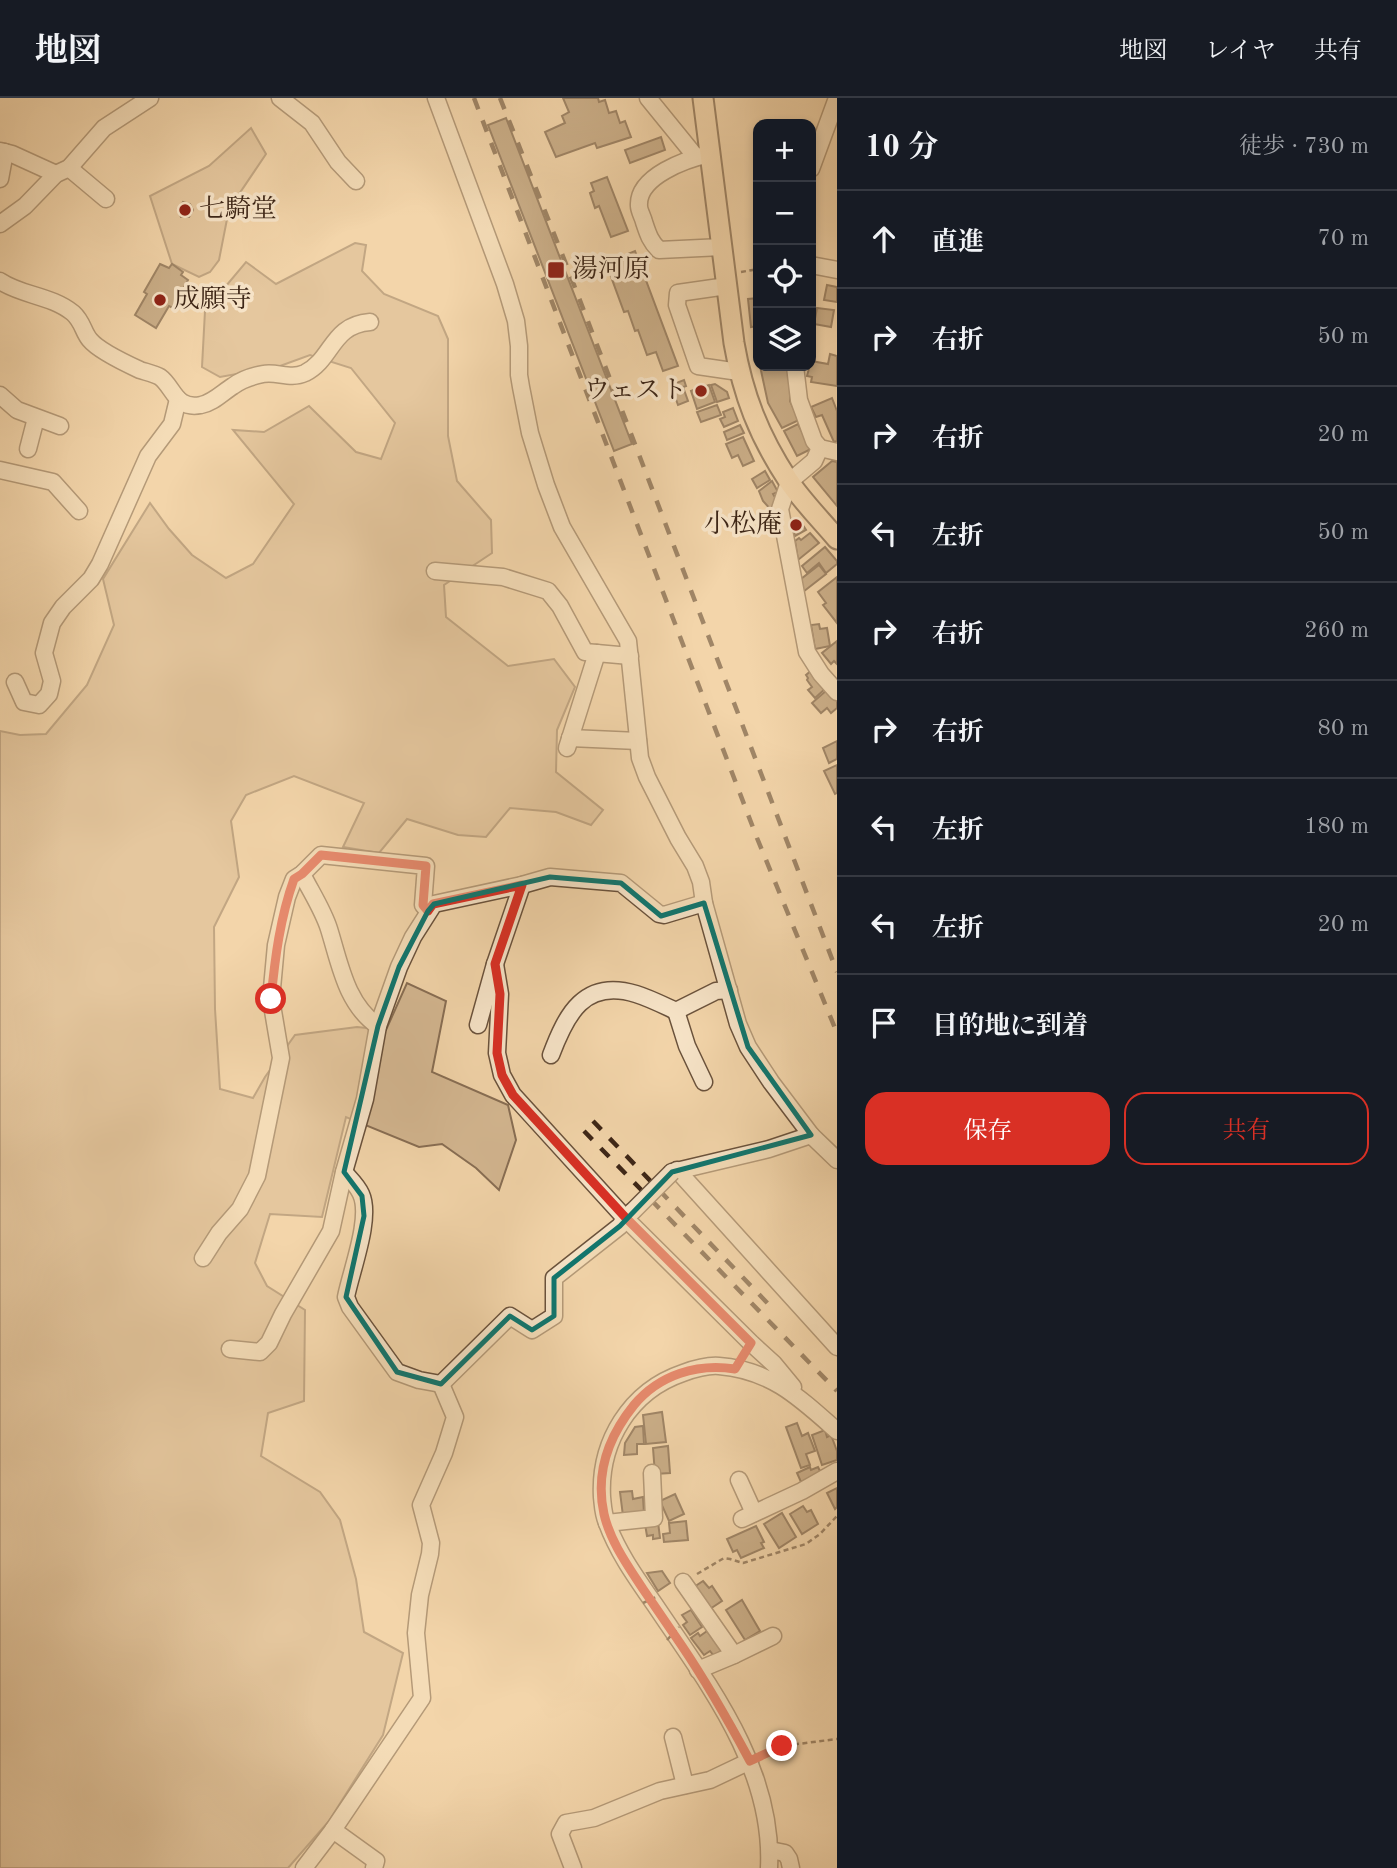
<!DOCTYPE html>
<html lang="ja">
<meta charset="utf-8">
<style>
body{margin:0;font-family:"Old Standard TT","Noto Serif JP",serif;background:#242831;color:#f1f3f6}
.controls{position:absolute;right:21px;top:21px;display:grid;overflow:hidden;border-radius:14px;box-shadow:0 4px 10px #0003}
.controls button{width:63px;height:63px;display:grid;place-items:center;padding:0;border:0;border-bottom:2px solid #363941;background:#171b24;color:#f1f3f6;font:35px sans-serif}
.stop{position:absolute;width:21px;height:21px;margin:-16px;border:5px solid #d93025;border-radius:50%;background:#fff}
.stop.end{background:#d93025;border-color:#fff;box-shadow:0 2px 7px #0008}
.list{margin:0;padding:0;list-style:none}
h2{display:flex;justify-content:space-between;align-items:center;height:91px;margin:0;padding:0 28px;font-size:30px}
h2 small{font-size:23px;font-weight:400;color:#9ea1a6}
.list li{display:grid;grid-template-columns:46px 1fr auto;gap:21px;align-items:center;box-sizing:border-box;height:98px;padding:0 28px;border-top:2px solid #363941}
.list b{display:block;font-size:26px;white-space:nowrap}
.list em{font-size:23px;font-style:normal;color:#9ea1a6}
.actions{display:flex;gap:14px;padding:21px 28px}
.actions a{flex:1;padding:16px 0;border:2px solid #d93025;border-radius:21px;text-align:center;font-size:24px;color:#d93025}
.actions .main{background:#d93025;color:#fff}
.icon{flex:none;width:38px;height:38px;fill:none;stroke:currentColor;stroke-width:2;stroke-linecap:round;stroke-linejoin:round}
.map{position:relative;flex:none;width:837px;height:1770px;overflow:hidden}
header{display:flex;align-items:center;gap:42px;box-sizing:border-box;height:98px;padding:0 35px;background:#171b24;border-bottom:2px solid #363941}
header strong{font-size:33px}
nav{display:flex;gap:38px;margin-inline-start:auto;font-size:24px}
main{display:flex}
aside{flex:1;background:#171b24}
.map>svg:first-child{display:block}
.green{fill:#d4b791;stroke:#886e54;stroke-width:2}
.building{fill:#9c8163;stroke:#3d2617;stroke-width:2}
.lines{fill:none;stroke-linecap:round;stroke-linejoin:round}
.minor-casing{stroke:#6a523c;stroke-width:19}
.major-casing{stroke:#3d2617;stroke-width:23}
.path{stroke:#3d2617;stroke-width:2.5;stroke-dasharray:5 3.5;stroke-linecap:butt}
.minor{stroke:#f7e4c8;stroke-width:16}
.major{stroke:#f3d5aa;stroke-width:19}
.rail{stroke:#3d2617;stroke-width:4.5;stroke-dasharray:12 12;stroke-linecap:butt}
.minor-bridge-casing{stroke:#6a523c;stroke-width:19;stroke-linecap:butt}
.path-bridge{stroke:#3d2617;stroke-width:2.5;stroke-dasharray:5 3.5;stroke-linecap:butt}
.minor-bridge{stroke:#f7e4c8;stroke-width:16}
.route{stroke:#d93025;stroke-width:9}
.marked{fill:none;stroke:#0f766e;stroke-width:5;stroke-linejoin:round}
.poi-dot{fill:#8f2418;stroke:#f7e4c8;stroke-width:2.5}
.labels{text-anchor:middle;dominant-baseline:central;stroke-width:7;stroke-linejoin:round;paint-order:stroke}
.poi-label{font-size:26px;fill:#3d2617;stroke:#f7e4c8;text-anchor:start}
</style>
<header>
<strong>地図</strong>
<nav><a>地図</a><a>レイヤ</a><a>共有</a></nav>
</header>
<main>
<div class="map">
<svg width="837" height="1770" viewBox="0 0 837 1770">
<rect width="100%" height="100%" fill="#f3d5aa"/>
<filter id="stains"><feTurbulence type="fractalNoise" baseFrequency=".00286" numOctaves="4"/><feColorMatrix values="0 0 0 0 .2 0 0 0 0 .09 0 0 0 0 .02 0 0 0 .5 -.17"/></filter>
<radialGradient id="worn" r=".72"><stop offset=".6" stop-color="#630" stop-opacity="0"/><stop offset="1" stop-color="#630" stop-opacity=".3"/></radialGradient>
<g class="green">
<polygon points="251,30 266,56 229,111 219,162 210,174 199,179 172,166 150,98 209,68"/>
<polygon points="355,145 366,147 362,173 384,196 438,218 448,241 448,338 457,383 491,422 492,455 444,487 446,519 508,568 554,561 575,589 557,632 556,674 603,712 591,727 556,714 510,710 486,739 458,737 407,721 379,755 343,749 364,705 294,678 246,697 231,723 239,779 214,829 215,911 220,991 253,1000 265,979 295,937 357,929 386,932 407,885 446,903 432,974 508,1007 516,1042 499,1092 476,1070 442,1046 419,1049 346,1019 322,1119 270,1116 255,1165 267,1188 305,1212 304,1303 268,1315 261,1358 320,1394 340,1422 356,1481 364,1534 403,1555 383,1637 329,1723 288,1770 0,1770 0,633 20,637 46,636 87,587 114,527 103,481 150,405 169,431 192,457 226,480 253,466 294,406 233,332 264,334 309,308 356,354 381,361 395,325 351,270 310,257 280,268 220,279 202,269 205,213 246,164 276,186"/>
</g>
<g class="building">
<polygon points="563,0 598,0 599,4 605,2 609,15 616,13 620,25 625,23 631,39 597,50 595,45 556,59 545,34 565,25 562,18 569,14"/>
<polygon points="506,20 632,346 614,353 488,27"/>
<polygon points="661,39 665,52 630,65 625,52"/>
<polygon points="607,79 628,133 611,139 599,108 595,110 590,95 594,93 591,85"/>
<polygon points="183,104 190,106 193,112 189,119 181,119 178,111"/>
<polygon points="635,153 678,268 663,273 656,254 647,257 638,232 635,233 628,213 624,214 606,165"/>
<polygon points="160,166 169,170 172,166 183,174 181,177 188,182 173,210 169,208 156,230 135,217 147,196 144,194"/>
<polygon points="827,187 837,189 837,204 824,202"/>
<polygon points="758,200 758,228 751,229 748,201"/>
<polygon points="817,210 834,212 831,229 814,226"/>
<polygon points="830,256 837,258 837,288 811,284 812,279 807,278 811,263 828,266"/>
<polygon points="760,268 787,268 791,283 790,303 799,322 782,330 768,305"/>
<polygon points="684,282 686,288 683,289 688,303 678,307 671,287"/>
<polygon points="715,286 727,294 729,300 717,304 711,287"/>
<polygon points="709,287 715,304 697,311 691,293"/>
<polygon points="832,300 837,313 837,343 834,344 822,317 816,319 811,309"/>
<polygon points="717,307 721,317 701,324 697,314"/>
<polygon points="733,310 738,323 724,329 720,321 725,319 723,314"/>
<polygon points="798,326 811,351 797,358 784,333"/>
<polygon points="740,327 744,335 727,342 724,334"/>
<polygon points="743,339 754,363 743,368 738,357 732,360 726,346"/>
<polygon points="832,363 837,364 837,408 813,379"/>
<polygon points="765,373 770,382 757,390 752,381"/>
<polygon points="772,383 778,394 773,396 776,401 773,414 763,403 759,393"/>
<polygon points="799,421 806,432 795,438 791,425"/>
<polygon points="810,435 819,445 798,462 795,443 799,440 801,442"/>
<polygon points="825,449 837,463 837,466 826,475 819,465 807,475 802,468"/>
<polygon points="819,467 826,476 803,494 801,481"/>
<polygon points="837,479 837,525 823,507 826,505 818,494"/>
<polygon points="819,526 820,531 827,530 830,548 815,551 811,527"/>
<polygon points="837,543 837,566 834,563 831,566 822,555"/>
<polygon points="812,572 826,590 815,600 808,592 812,589 807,582 808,580 806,577"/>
<polygon points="827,592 837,603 837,610 831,615 827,610 821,615 812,605"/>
<polygon points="837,643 837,661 829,665 823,650"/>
<polygon points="837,667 837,695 835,696 824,673"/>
<polygon points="662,1314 666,1344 646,1346 643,1317"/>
<polygon points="797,1325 802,1338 808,1335 815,1353 806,1356 810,1367 801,1370 786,1329"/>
<polygon points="643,1328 644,1346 637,1346 637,1356 624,1357 625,1345 635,1329"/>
<polygon points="825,1332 827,1339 831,1337 837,1353 837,1362 822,1367 812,1337"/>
<polygon points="668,1348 670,1375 655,1376 653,1350"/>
<polygon points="810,1369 811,1372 818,1369 821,1375 801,1384 797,1375"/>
<polygon points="837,1390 837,1409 835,1411 827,1395"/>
<polygon points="632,1393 633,1401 643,1399 644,1416 623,1418 620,1394"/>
<polygon points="675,1396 684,1416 669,1423 660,1403"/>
<polygon points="803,1408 807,1414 811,1412 818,1426 802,1436 790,1416"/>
<polygon points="782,1415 796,1439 779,1450 764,1426"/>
<polygon points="686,1423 688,1442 664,1444 663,1436 670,1435 669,1425"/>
<polygon points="658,1424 660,1440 653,1441 653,1437 647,1438 645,1426"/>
<polygon points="756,1428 764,1444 761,1445 764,1450 741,1460 737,1452 733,1454 727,1441"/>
<polygon points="662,1473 670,1485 658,1493 647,1475"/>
<polygon points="703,1483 709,1490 712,1488 722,1503 710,1511 694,1489"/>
<polygon points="742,1502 760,1533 745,1542 726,1512"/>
<polygon points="691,1512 702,1529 690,1537 683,1527 687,1524 682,1517"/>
<polygon points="707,1533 722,1552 714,1558 710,1553 704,1557 691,1540 698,1535 700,1538"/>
</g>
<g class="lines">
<g class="minor-casing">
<g id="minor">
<polyline points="280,0 312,25 338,64 356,83"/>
<polyline points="436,0 505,186 516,223 519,248 519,277 521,289 530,335 546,387 562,429 628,543 640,660 647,679 678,740 695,768 701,784 704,805 738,926 748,949 771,984 811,1037 837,1062"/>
<polyline points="648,0 696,59"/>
<polyline points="0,53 12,56 56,76"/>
<path d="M710,56C687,61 637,78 639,108C639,113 643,119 644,124C648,136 650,143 659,152L722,149"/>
<polyline points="69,70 106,101"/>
<polyline points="811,71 837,0"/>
<polyline points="0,81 5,54"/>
<polyline points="0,126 25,108 56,76 69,70 104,30 150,0"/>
<polyline points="811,167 837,172"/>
<path d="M0,183C22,198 51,197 73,215C83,224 83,234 90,242C99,253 127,266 140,272C146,274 155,276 160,279C174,289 175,312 201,307C213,305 223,294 233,288C241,282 253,278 263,276C277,273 290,282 305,275C333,261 331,227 370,224"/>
<polyline points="727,188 678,195 677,207 698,268 739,274"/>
<polyline points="795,268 799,302 814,343 820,350 837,354"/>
<polyline points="0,297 17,312 60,328"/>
<polyline points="820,350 814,363 789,384 780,411 807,554 821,576 837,594"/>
<polyline points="28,351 36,320"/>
<polyline points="0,372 53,384 79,413"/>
<polyline points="435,473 503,479 548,493 560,508 585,554 630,558"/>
<polyline points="15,584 24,604 39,607 49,596 52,583 44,555 52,525 63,509 91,481 100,466 148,358 172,326 178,301"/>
<polyline points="570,640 638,643"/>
<polyline points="567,650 597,555"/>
<path d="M302,776C311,794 323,812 329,831C340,866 346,906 378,928"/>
<polyline points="495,866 500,896 497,955 502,977 513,997 625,1120 751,1245 774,1266 793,1289"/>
<polyline points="676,913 687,948 704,984"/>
<polyline points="478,927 495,866 522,787"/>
<path d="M551,957C566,917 584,880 636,896C649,900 663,907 676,913L716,893L729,892"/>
<polyline points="677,1072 837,1249"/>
<path d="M344,1074C350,1081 357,1087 361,1096C372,1120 351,1173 346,1199L350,1209L397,1274L419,1282L441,1286"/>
<polyline points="672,1074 769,1051 811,1037"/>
<polyline points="203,1160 219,1135 240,1111 257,1078 281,960 271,901 276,847 287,799 294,781 302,776 321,757 426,768 423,807 428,813"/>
<polyline points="230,1251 260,1254 269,1245 283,1216 331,1133 344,1074 365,1001 378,928 399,869 413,839 434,806 522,787 550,779 621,785 659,816 664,817 704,805"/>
<polyline points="441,1286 510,1218 532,1232 554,1218 554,1180 620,1128 625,1120 633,1113"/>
<polyline points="739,1382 754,1415"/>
<polyline points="742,1421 802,1393 837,1373"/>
<polyline points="607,1425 654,1420 652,1375"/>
<polyline points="683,1484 734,1557"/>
<polyline points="698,1572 734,1557 773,1538"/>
<polyline points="673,1639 685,1687"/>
<polyline points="333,1732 376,1763 374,1770"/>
<polyline points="770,1752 785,1755 789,1761 791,1770"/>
<polyline points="304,1770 333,1732 422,1600 416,1535 420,1497 430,1456 431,1445 421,1407 444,1355 455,1319 441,1286"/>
<polyline points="573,1770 560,1736 566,1725 594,1720 660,1693 710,1682 750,1663"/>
<path d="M769,1770C774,1670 708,1586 655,1507C637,1481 618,1455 607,1425C603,1416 603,1408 602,1399C599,1344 630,1293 683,1275C694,1271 707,1267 719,1268C771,1272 800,1300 837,1333"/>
</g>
</g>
<g class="major-casing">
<path id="major" d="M703,0L734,245C743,297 759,338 788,382C802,403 821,422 837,441"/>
</g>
<g class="path">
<polyline points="741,174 758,171"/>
<polyline points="697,1476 724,1460 730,1461 743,1465 806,1446 820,1436 837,1418"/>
<polyline points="762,1657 782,1648 837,1641"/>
</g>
<use href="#minor" class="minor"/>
<use href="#major" class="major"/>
<g class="rail">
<polyline points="474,0 757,740 837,935"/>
<polyline points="500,0 566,166 837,874"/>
<polyline points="593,1023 775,1213"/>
<polyline points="584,1033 837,1293"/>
</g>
<g class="minor-bridge-casing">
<polyline id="minor-bridge" points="633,1113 672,1074"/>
</g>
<g class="path-bridge">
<polyline points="643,1505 658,1498"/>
<polyline points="667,1542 679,1529"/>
</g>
<use href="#minor-bridge" class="minor-bridge"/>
</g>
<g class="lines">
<path class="route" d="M271,901C275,860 280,820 294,781L302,776L321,757L426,768L423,807L428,813L433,806L522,787L495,866L500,896L497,955L502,977L513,997L625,1119L751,1245L735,1271C697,1265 659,1277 634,1307C609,1338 595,1375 604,1416C610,1443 628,1468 643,1491C656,1510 669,1529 682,1548C707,1585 729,1624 750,1663L782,1648"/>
</g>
<path d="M0 0H837V1770H0ZM550,779L621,785L661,818L704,805L748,949L811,1037L672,1074L620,1128L554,1180V1218L532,1232L510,1218L441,1286L397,1274L346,1199L364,1118L362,1098L344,1074L378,928L399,869L428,813L434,806Z" fill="#f3d5aa" fill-opacity=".55" fill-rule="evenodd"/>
<path class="marked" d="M550,779L621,785L661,818L704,805L748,949L811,1037L672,1074L620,1128L554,1180V1218L532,1232L510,1218L441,1286L397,1274L346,1199L364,1118L362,1098L344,1074L378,928L399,869L428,813L434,806Z"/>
<g class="poi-dot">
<circle cx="185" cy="112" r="7"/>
<rect x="547" y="163" width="18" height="18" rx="3.5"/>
<circle cx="160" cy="202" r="7"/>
<circle cx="701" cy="293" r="7"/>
<circle cx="796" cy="427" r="7"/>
</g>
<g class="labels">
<g class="poi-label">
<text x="199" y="112">七騎堂</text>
<text x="572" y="172">湯河原</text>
<text x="174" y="202">成願寺</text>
<text x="687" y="293" text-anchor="end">ウェスト</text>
<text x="782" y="427" text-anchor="end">小松庵</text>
</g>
</g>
<rect width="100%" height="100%" filter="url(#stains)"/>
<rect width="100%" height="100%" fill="url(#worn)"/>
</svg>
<div class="controls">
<button>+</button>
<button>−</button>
<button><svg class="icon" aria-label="locate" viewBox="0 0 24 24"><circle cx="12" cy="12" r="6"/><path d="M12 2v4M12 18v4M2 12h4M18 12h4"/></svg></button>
<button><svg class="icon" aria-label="layers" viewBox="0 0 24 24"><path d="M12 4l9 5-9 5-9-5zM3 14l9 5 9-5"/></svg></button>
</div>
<div class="stop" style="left:271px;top:901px"></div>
<div class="stop end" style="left:782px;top:1648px"></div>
</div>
<aside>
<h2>10 分<small>徒歩 · 730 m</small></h2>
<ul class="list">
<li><svg class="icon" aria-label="ahead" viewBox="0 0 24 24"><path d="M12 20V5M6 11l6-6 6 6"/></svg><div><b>直進</b></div><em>70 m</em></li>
<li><svg class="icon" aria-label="right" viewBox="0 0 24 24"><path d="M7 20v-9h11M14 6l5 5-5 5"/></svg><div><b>右折</b></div><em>50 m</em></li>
<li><svg class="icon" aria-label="right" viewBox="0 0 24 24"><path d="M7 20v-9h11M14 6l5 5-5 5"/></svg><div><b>右折</b></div><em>20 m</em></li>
<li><svg class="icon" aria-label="left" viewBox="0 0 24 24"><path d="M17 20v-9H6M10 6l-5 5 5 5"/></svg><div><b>左折</b></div><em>50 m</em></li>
<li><svg class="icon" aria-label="right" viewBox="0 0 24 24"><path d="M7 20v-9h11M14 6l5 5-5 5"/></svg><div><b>右折</b></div><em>260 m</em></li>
<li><svg class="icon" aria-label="right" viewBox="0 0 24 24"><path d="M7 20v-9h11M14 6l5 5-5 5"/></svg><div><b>右折</b></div><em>80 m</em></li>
<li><svg class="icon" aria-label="left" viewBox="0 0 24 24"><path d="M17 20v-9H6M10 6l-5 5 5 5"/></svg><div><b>左折</b></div><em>180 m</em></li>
<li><svg class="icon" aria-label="left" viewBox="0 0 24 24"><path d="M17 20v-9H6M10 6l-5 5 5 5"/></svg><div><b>左折</b></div><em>20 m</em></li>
<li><svg class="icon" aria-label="arrive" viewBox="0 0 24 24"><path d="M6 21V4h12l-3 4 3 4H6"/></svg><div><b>目的地に到着</b></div></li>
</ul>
<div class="actions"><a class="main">保存</a><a>共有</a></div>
</aside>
</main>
